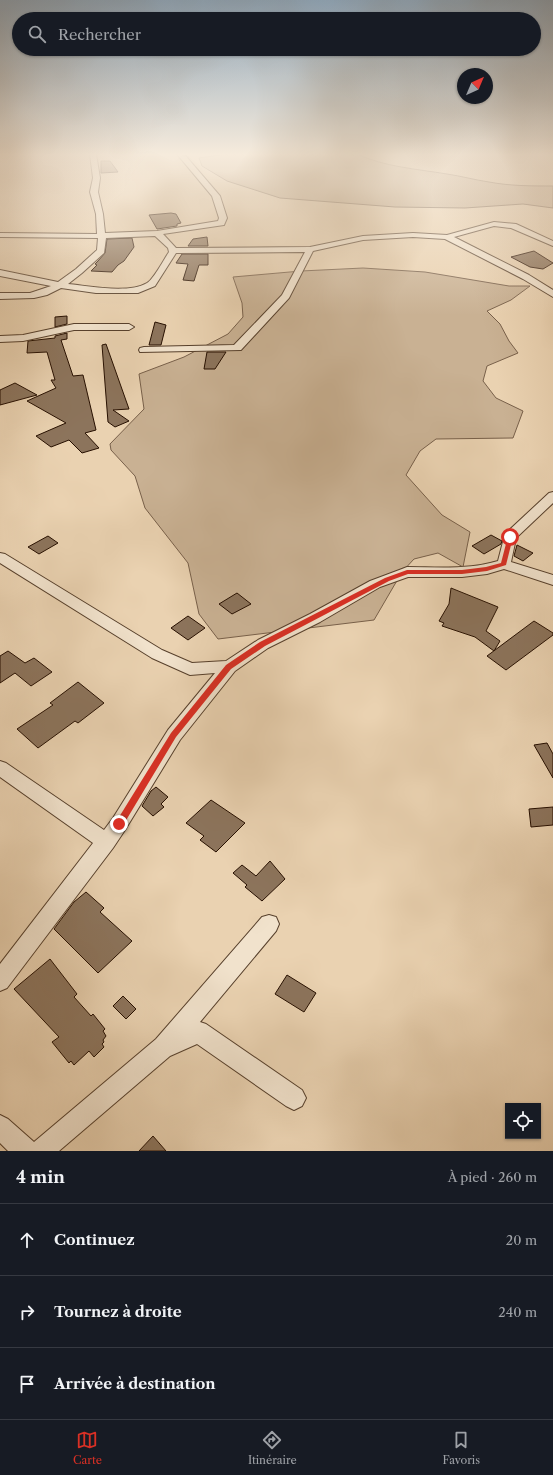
<!DOCTYPE html>
<html lang="fr">
<meta charset="utf-8">
<style>
body{margin:0;font-family:"Libre Caslon Text",serif;background:#242831;color:#f1f3f6}
.controls{position:absolute;right:12px;bottom:12px;display:grid;overflow:hidden;border-radius:0px;box-shadow:0 1px 3px #0004}
.controls button{width:36px;height:36px;display:grid;place-items:center;padding:0;border:0;border-bottom:1px solid #363941;background:#171b24;color:#f1f3f6;font:20px sans-serif}
.compass{position:absolute;left:457px;top:68px;width:36px;height:36px;border-radius:50%;background:#171b24;box-shadow:0 1px 3px #0004;rotate:44deg}
.stop{position:absolute;width:12px;height:12px;margin:-9px;border:3px solid #d93025;border-radius:50%;background:#fff}
.stop.end{background:#d93025;border-color:#fff;box-shadow:0 1px 4px #0008}
.list{margin:0;padding:0;list-style:none}
h2{display:flex;justify-content:space-between;align-items:center;height:52px;margin:0;padding:0 16px;font-size:17px}
h2 small{font-size:13px;font-weight:400;color:#9ea1a6}
.list li{display:grid;grid-template-columns:26px 1fr auto;gap:12px;align-items:center;box-sizing:border-box;height:72px;padding:0 16px;border-top:1px solid #363941}
.list b{display:block;font-size:15px;white-space:nowrap}
.list em{font-size:13px;font-style:normal;color:#9ea1a6}
.icon{flex:none;width:22px;height:22px;fill:none;stroke:currentColor;stroke-width:2;stroke-linecap:round;stroke-linejoin:round}
.map{position:relative;flex:none;width:553px;height:1151px;overflow:hidden}
.search{position:absolute;background:#171b24;box-shadow:0 1px 3px #0004;left:12px;right:12px;top:12px;height:44px;display:flex;align-items:center;gap:10px;box-sizing:border-box;padding:0 14px;border-radius:22px;color:#9ea1a6;font-size:15px}
.sheet{height:268px;background:#171b24}
nav{display:flex;justify-content:space-around;align-items:center;box-sizing:border-box;height:56px;border-top:1px solid #363941;background:#171b24;font-size:11px;color:#9ea1a6}
nav a{display:grid;justify-items:center;gap:2px}
nav .on{color:#d93025}
.map>svg:first-child{display:block}
.green{fill:#c9b193;stroke:#78604a}
.building{fill:#8c745c;stroke:#260f00}
.lines{fill:none;stroke-linecap:round;stroke-linejoin:round}
.minor-casing{stroke:#57402c;stroke-width:2}
.minor{fill:#f1e2cc;fill-rule:evenodd}
.route{fill:#d93025}
</style>
<div class="map">
<svg width="553" height="1151" viewBox="0 0 553 1151">
<rect width="100%" height="100%" fill="#ead2b1"/>
<filter id="stains"><feTurbulence type="fractalNoise" baseFrequency=".005" numOctaves="4"/><feColorMatrix values="0 0 0 0 .2 0 0 0 0 .09 0 0 0 0 .02 0 0 0 .5 -.17"/></filter>
<radialGradient id="worn" r=".72"><stop offset=".6" stop-color="#630" stop-opacity="0"/><stop offset="1" stop-color="#630" stop-opacity=".3"/></radialGradient>
<g class="green">
<path d="M227,154H357C385,167 417,169 447,174C461,176 475,180 489,182C510,186 532,186 553,186V208L523,204L465,208L395,207L280,198L227,181L202,166L199,158Z"/>
<polygon points="363,268 425,272 509,286 530,286 511,300 487,311 500,324 509,341 518,353 487,366 483,381 496,398 523,411 513,438 436,439 420,451 406,475 442,515 470,532 463,567 438,553 414,559 402,572 374,620 218,639 199,614 188,563 145,508 135,476 111,450 110,444 144,409 139,374 184,357 228,334 243,317 242,303 233,277 301,271"/>
</g>
<g class="building">
<polygon points="101,161 110,161 118,172 101,173"/>
<polygon points="171,213 176,214 181,223 177,224 177,226 157,229 149,215"/>
<polygon points="207,237 208,246 188,246 193,239"/>
<polygon points="132,238 134,247 124,261 118,265 112,272 91,271 97,265 95,264 98,261 105,253 107,239"/>
<polygon points="534,251 553,263 543,269 530,267 511,257"/>
<polygon points="182,254 208,254 208,265 199,265 194,281 183,280 188,264 176,263"/>
<polygon points="67,316 67,324 55,327 55,317"/>
<polygon points="155,322 166,325 161,345 149,345"/>
<polygon points="67,333 67,339 61,340 73,376 83,375 96,430 85,433 99,448 82,453 69,440 51,447 36,436 66,423 27,401 56,388 51,380 55,380 47,352 27,353 28,341 55,338 55,336"/>
<polygon points="106,344 129,409 113,410 129,421 115,427 108,422 102,345"/>
<polygon points="207,352 226,352 215,369 204,369"/>
<polygon points="15,383 37,395 0,405 0,390"/>
<polygon points="491,535 502,541 501,544 484,554 472,546"/>
<polygon points="48,536 58,543 39,554 28,547"/>
<polygon points="517,545 533,553 523,561 514,556"/>
<polygon points="451,588 498,607 486,631 500,641 494,651 475,637 442,626 444,623 439,621 449,604"/>
<polygon points="237,593 251,604 232,614 219,604"/>
<polygon points="188,616 205,628 188,640 171,628"/>
<polygon points="534,621 553,633 553,635 506,670 487,656"/>
<polygon points="8,651 25,663 34,658 52,672 31,686 15,673 0,683 0,656"/>
<polygon points="78,682 104,703 78,723 75,721 38,748 17,729 53,705 50,703"/>
<polygon points="547,743 553,754 553,778 534,745"/>
<polygon points="156,787 168,797 161,804 164,807 153,816 142,806 151,791"/>
<polygon points="211,800 245,823 216,852 200,840 204,836 186,823"/>
<polygon points="553,807 553,825 531,827 529,809"/>
<polygon points="270,861 285,879 262,901 245,887 247,885 233,873 242,865 256,876"/>
<polygon points="86,892 104,908 100,912 132,941 98,973 54,929 74,902"/>
<polygon points="50,959 77,994 74,997 91,1016 93,1014 105,1029 103,1031 106,1036 103,1040 104,1042 102,1044 104,1047 94,1057 89,1051 74,1065 71,1061 69,1063 52,1042 59,1037 14,989"/>
<polygon points="287,975 316,993 304,1012 275,994"/>
<polygon points="123,996 136,1009 126,1019 113,1006"/>
<polygon points="153,1136 166,1151 139,1151"/>
</g>
<g class="lines">
<g class="minor-casing">
<g id="minor">
<path d="M90,154H96L100,178L98,192L103,214L105,233L157,231L218,221L219,218L212,196L177,154H184L220,196L227,218L224,225L163,234L176,248L310,247L363,236L413,233L447,235L494,222L516,224L553,241V246L511,228L494,226L454,237L529,275L553,290V297L523,279L445,239L413,237L363,240L313,251L289,298L241,350L140,352L139,350L140,348L144,347L234,345L282,295L305,252L176,253L155,286L138,293H96L61,288L47,295L34,298L0,299V293H30L51,286L0,276V270L58,282L76,269L97,250L98,238L0,237V233L97,234L96,214L90,192L93,178ZM155,236L168,248L169,252C164,259 154,279 147,283C128,294 90,286 68,284L82,273L104,253L106,238Z"/>
<polygon points="74,324 129,324 134,327 129,330 74,330 23,341 0,342 0,336 23,335"/>
<path d="M553,492V503L516,538L511,562L553,575V585L504,569L487,574L462,577H408L380,587L320,622L268,648L235,671L180,740L125,830L113,848L7,988L0,991V964L93,843L0,777V761L6,763L104,830L113,818L168,730L215,673L190,675L152,658L0,563V553L5,554L162,650L192,663L226,661L258,640L310,614L370,581L402,569L407,567C437,567 468,570 498,561L505,534L549,493Z"/>
<polygon points="269,915 276,917 279,924 276,931 200,1022 206,1024 302,1090 306,1098 302,1106 294,1110 286,1106 197,1044 170,1056 59,1151 8,1151 0,1143 0,1115 8,1119 34,1142 156,1039 262,917"/>
</g>
</g>
<use href="#minor" class="minor"/>
</g>
<linearGradient id="sky" x2="0" y2="1"><stop stop-color="#8ea6ba"/><stop offset="0.49" stop-color="#f6ebdc"/><stop offset="1" stop-color="#f6ebdc" stop-opacity="0"/></linearGradient>
<rect width="553" height="315" fill="url(#sky)"/>
<polygon class="route" points="508,536 513,537 506,565 487,571 462,574 408,574 389,581 265,646 231,669 176,737 122,827 116,827 115,824 116,822 171,733 226,665 260,642 385,578 407,570 462,570 486,567 501,563"/>
<rect width="100%" height="100%" filter="url(#stains)"/>
<rect width="100%" height="100%" fill="url(#worn)"/>
</svg>
<div class="controls">
<button><svg class="icon" aria-label="locate" viewBox="0 0 24 24"><circle cx="12" cy="12" r="6"/><path d="M12 2v4M12 18v4M2 12h4M18 12h4"/></svg></button>
</div>
<svg class="compass" viewBox="-18 -18 36 36"><path d="M0-13l5 13h-10z" fill="#e53935"/><path d="M0 13l5-13h-10z" fill="#9ea1a6"/></svg>
<div class="stop" style="left:510px;top:537px"></div>
<div class="stop end" style="left:119px;top:824px"></div>
<div class="search"><svg class="icon" aria-label="search" viewBox="0 0 24 24"><circle cx="10" cy="10" r="6"/><path d="M15 15l6 6"/></svg>Rechercher</div>
</div>
<section class="sheet">
<h2>4 min<small>À pied · 260 m</small></h2>
<ul class="list">
<li><svg class="icon" aria-label="ahead" viewBox="0 0 24 24"><path d="M12 20V5M6 11l6-6 6 6"/></svg><div><b>Continuez</b></div><em>20 m</em></li>
<li><svg class="icon" aria-label="right" viewBox="0 0 24 24"><path d="M7 20v-9h11M14 6l5 5-5 5"/></svg><div><b>Tournez à droite</b></div><em>240 m</em></li>
<li><svg class="icon" aria-label="arrive" viewBox="0 0 24 24"><path d="M6 21V4h12l-3 4 3 4H6"/></svg><div><b>Arrivée à destination</b></div></li>
</ul>
</section>
<nav>
<a class="on"><svg class="icon" aria-label="map" viewBox="0 0 24 24"><path d="M3 6l6-2 6 2 6-2v14l-6 2-6-2-6 2zM9 4v14M15 6v14"/></svg>Carte</a>
<a><svg class="icon" aria-label="directions" viewBox="0 0 24 24"><path d="M12 3l9 9-9 9-9-9zM9 14v-3h6M13 9l2 2-2 2"/></svg>Itinéraire</a>
<a><svg class="icon" aria-label="saved" viewBox="0 0 24 24"><path d="M7 4h10v16l-5-4-5 4z"/></svg>Favoris</a>
</nav>
